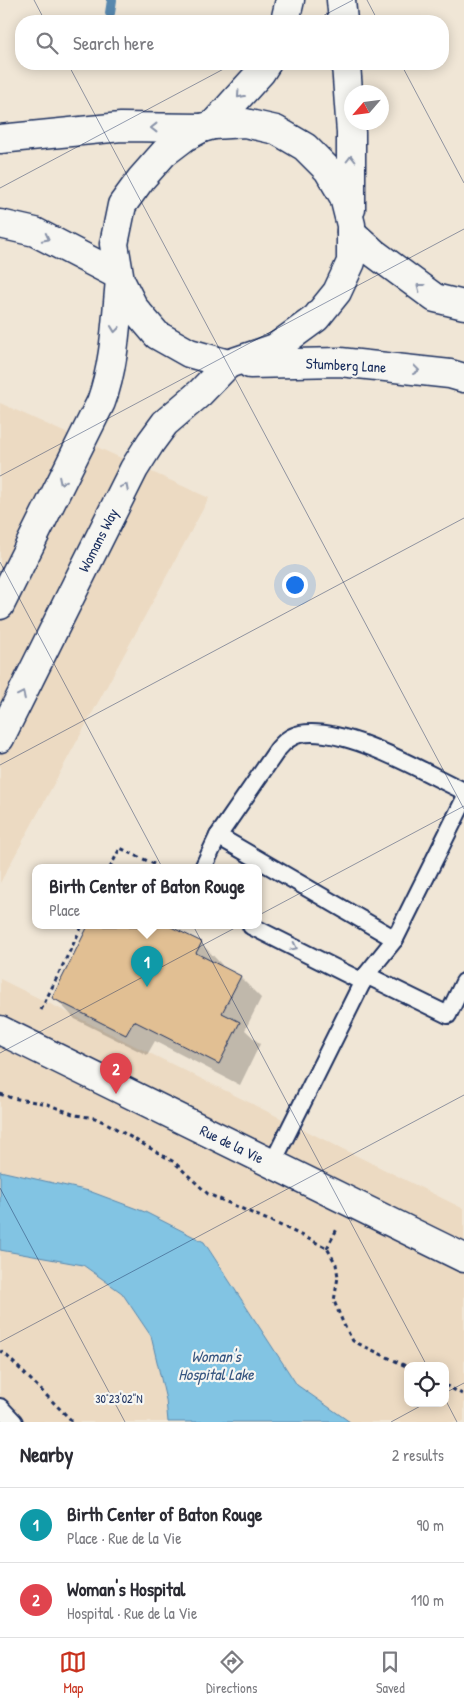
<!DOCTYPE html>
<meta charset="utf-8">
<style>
body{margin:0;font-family:"Patrick Hand",sans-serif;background:#f7f7f7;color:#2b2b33}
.controls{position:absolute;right:15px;bottom:15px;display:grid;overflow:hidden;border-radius:10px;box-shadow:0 2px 12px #0003}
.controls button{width:45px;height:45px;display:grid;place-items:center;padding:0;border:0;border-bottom:1px solid #e1e1e2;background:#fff;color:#2b2b33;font:25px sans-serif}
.compass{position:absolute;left:344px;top:85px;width:45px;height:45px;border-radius:50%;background:#fff;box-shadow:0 2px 12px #0003;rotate:242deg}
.you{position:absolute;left:294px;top:584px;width:18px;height:18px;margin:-12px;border:4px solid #fff;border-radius:50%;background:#1a73e8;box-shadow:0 0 0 8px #1a73e833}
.badge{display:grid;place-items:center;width:32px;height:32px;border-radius:50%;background:#c8321e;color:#fff;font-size:16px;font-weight:700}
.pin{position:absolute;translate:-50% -41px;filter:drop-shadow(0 1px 2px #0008)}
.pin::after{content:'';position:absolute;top:26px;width:18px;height:15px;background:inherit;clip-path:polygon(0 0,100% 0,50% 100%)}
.popup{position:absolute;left:32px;top:864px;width:230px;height:65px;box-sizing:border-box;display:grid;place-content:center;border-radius:10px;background:#fff;filter:drop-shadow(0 1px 4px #0005);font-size:16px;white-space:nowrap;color:#7c7c81}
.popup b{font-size:19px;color:#2b2b33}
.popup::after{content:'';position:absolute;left:50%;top:100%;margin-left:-10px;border:10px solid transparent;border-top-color:#fff}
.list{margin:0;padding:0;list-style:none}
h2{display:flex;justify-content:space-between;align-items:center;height:65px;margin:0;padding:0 20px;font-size:21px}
h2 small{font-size:16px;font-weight:400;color:#7c7c81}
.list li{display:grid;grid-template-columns:32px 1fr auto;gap:15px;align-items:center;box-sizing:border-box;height:75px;padding:0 20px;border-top:1px solid #e1e1e2}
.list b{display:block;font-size:19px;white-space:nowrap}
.list p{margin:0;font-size:16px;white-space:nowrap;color:#7c7c81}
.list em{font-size:16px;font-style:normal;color:#7c7c81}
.icon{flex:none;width:28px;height:28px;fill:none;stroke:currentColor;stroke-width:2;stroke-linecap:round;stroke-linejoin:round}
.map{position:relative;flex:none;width:464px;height:1422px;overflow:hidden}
.search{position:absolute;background:#fff;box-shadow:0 2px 12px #0003;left:15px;right:15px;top:15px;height:55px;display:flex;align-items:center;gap:12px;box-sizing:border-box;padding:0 18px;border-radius:20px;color:#7c7c81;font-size:19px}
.sheet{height:215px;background:#fff}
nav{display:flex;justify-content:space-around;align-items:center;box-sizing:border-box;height:70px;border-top:1px solid #e1e1e2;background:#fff;font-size:14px;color:#7c7c81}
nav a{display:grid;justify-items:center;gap:2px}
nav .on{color:#c8321e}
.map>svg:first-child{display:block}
.built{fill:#ecdac2;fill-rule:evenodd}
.water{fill:#82c4e3;stroke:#5988ae}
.shadow{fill:#0003}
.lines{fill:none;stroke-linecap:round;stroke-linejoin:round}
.stream{stroke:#5988ae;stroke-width:10}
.building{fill:#e1bf93;stroke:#1b2f5e}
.service-casing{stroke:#1b2f5e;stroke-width:20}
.minor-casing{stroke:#1b2f5e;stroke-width:31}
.secondary-casing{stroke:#1b2f5e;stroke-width:31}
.path{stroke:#1b2f5e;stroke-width:3;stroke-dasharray:4 4;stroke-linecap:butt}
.service{stroke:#f6f6f2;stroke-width:16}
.minor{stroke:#f6f6f2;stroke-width:28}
.secondary{stroke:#f6f6f2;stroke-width:28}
.oneway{stroke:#8892a8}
.ticks{fill:none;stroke:#1b2f5e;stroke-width:1;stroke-opacity:0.45}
.labels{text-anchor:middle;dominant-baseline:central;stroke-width:4.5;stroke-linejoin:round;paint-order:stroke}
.street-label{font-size:15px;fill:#1b2f5e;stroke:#f6f6f2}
.water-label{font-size:16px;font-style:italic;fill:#35547f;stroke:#f6f6f2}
.ticks-label{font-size:12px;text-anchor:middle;fill:#1b2f5e;stroke:#f6f6f2;stroke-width:4.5;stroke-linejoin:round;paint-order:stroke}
</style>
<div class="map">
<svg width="464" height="1422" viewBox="0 0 464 1422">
<rect width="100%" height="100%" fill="#f0e6d6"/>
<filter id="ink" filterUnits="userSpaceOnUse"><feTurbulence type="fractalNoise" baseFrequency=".02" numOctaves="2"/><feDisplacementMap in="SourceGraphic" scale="10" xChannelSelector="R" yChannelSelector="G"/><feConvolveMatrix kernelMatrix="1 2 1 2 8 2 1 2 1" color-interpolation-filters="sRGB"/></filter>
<g filter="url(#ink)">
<g class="built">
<polygon points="0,403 209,498 0,883"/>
<path d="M0,979L464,1209V1422H0ZM408,1366H445V1403H408Z"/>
</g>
<polygon class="water" points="0,1171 89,1191 145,1212 204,1242 297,1385 350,1422 168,1422 166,1400 151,1336 122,1293 83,1265 0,1250"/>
<polygon class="shadow" points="90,926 167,926 201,943 222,965 221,967 240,977 261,998 245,1030 260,1044 240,1085 155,1041 147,1055 75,1019 54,997"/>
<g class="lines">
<polyline class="stream" points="110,13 112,0"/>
</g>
<polygon class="building" points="88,926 169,926 202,942 196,953 241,976 222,1013 240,1022 219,1064 134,1021 126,1035 52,998"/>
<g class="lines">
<g class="service-casing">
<g id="service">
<polyline points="203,868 218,836"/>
<polyline points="251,926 363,982"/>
<path d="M395,939L218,836L278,749C284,742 290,736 300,734C347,726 421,771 464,791"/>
<polyline points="366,975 448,1015 464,982"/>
<polyline points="272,1164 366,975 395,939 464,800"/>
<polyline points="0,1407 14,1422"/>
</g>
</g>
<g class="minor-casing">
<g id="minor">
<path d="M0,605L101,402C115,364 116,321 120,280"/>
<polyline points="0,738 92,553 134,469 151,442 165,423 200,393 228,364"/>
<polyline points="0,1030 464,1258"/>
</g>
</g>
<g class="secondary-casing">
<g id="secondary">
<polyline points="341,0 343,21"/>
<polyline points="285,21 290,0"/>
<polyline points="346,64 351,133 351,209"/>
<polygon points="245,123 276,130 305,147 328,170 344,197 351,225 351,262 337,292 316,318 275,348 228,364 189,353 157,335 134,308 120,280 114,244 122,205 141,179 164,153 185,137 202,128 213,125"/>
<polyline points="213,125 261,72 266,64"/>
<polyline points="0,139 121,127 202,128"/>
<polyline points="0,224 35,232 118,275"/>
<polyline points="351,232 374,253 435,298 464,305"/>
<polyline points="250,364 340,362 450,374 464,378"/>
</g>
</g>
<g class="path">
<polyline points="110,868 120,848 156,865"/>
<polyline points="41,1010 82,926"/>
<polyline points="0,1094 12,1098 47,1104 75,1115 95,1118 108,1124 174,1162 208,1194 284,1227 327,1248 336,1264 338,1277 334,1301 344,1325 353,1341 408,1367"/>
<polyline points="327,1248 337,1229"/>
<polyline points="0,1351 6,1355 73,1422"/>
<polyline points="445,1385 464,1395"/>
</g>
<use href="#service" class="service"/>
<use href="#minor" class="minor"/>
<use href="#secondary" class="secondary"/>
</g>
<defs><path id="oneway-chevron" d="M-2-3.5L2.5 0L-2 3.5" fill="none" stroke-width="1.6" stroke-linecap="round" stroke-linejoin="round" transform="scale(1.25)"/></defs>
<g class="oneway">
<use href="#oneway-chevron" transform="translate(240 95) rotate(132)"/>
<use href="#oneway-chevron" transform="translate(154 128) rotate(-180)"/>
<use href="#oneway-chevron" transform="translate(351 159) rotate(-90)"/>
<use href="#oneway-chevron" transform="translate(46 238) rotate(27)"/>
<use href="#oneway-chevron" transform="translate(420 287) rotate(-143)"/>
<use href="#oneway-chevron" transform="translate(115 329) rotate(96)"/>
<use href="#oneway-chevron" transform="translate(416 370) rotate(7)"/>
<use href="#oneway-chevron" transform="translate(62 481) rotate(116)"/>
<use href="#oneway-chevron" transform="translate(125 487) rotate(-63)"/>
<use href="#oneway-chevron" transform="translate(22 695) rotate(-64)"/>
<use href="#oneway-chevron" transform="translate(294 947) rotate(26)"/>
</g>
</g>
<path class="ticks" d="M34,0L45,21M367,0L378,21M313,21L353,0M68,64L464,809M401,64L464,183M0,188L233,64M0,476L464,229M0,562L427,1366M0,765L464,518M0,1053L464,806M0,1188L125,1422M0,1342L464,1095M445,1393L464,1383M445,1399L457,1422M391,1422L426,1403"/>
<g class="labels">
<g class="street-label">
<text transform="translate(346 365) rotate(3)">Stumberg Lane</text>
<text transform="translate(98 540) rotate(-63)">Womans Way</text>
<text transform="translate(232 1144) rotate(26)">Rue de la Vie</text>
</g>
<g class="water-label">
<text x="216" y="1356">Woman's<tspan x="216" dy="18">Hospital Lake</tspan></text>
</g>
</g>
<g class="ticks-label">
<text x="119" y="1403">30°23'02"N</text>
</g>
</svg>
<div class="controls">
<button><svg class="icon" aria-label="locate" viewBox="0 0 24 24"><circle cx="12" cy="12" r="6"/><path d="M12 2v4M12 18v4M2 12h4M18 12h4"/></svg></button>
</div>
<svg class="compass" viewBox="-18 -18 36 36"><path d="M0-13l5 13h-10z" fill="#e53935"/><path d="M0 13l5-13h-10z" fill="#7c7c81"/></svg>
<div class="you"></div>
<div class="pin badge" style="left:147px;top:987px;background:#0f9aa8">1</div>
<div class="popup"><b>Birth Center of Baton Rouge</b>Place</div>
<div class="pin badge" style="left:116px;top:1094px;background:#e0444e">2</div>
<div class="search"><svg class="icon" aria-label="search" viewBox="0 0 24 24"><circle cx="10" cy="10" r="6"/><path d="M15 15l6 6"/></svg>Search here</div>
</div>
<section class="sheet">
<h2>Nearby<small>2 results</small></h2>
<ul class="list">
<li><span class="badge" style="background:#0f9aa8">1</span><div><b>Birth Center of Baton Rouge</b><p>Place · Rue de la Vie</p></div><em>90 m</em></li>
<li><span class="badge" style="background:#e0444e">2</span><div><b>Woman's Hospital</b><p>Hospital · Rue de la Vie</p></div><em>110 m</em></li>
</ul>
</section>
<nav>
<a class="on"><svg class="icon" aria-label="map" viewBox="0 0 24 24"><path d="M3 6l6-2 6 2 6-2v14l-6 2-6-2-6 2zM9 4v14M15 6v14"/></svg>Map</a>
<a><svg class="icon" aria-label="directions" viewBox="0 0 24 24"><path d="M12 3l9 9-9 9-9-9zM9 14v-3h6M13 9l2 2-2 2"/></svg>Directions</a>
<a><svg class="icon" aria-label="saved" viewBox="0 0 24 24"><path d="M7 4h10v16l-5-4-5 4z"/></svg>Saved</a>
</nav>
